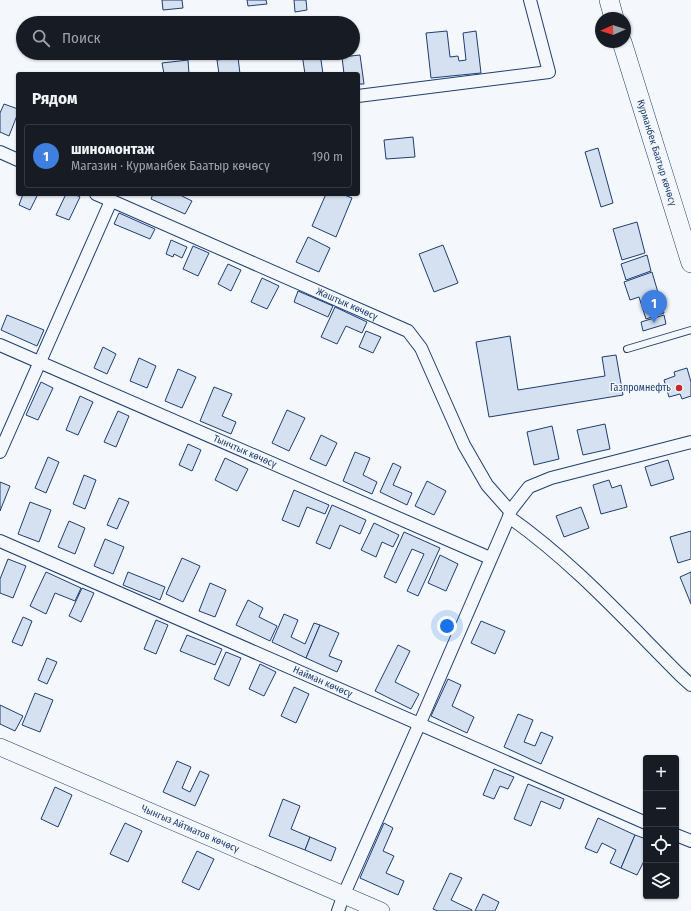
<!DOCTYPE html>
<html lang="ru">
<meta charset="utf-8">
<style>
body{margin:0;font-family:"Fira Sans Condensed",sans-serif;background:#20242c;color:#f1f3f6}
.controls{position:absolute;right:12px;bottom:12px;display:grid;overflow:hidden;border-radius:4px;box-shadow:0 1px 3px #0004}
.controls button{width:36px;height:36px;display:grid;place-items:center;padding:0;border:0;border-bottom:1px solid #363941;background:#171b24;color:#f1f3f6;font:20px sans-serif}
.compass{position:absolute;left:595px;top:12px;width:36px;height:36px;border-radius:50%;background:#171b24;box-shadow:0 1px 3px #0004;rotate:267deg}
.you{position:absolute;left:447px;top:626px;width:14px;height:14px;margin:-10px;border:3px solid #fff;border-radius:50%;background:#1a73e8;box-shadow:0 0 0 6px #1a73e833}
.badge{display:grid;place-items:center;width:26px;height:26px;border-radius:50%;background:#0b8043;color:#fff;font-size:13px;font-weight:700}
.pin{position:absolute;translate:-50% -33px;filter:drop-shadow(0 1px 2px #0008)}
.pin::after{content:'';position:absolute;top:21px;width:14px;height:12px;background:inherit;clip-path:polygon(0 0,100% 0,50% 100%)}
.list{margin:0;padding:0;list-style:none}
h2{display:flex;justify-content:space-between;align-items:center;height:52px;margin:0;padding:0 16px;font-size:17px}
h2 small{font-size:13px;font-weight:400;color:#9ea1a6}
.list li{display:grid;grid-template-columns:26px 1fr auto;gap:12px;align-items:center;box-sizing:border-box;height:64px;margin:0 8px 8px;padding:0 8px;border:1px solid #363941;border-radius:4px}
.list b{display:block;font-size:15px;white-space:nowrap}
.list p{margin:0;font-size:13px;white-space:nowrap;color:#9ea1a6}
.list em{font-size:13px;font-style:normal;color:#9ea1a6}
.icon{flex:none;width:22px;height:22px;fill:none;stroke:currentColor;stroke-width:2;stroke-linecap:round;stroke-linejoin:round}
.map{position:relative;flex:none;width:691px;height:911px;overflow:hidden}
.search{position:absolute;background:#171b24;box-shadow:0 1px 3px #0004;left:16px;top:16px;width:344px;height:44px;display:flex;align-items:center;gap:10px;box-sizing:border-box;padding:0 14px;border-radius:22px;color:#9ea1a6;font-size:15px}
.panel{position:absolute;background:#171b24;box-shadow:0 1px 3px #0004;left:16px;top:72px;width:344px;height:124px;border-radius:4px}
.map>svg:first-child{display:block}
.building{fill:#d5e0f0;stroke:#1d3f73}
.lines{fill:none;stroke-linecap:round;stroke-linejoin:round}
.service-casing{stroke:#1d3f73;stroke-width:8}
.minor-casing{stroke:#1d3f73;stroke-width:14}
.secondary-casing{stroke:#1d3f73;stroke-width:18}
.trunk-casing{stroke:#1d3f73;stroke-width:20}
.service{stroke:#f4f7fb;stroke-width:6}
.minor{stroke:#f4f7fb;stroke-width:12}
.secondary{stroke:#f4f7fb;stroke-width:17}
.trunk{stroke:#f4f7fb;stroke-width:19}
.poi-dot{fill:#c62828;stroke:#f4f7fb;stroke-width:1.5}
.labels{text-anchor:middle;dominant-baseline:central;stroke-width:3;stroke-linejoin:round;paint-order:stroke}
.street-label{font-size:10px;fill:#1d3f73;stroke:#f4f7fb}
.poi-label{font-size:10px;fill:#1d3f73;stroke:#f4f7fb;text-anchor:end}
</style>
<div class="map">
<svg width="691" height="911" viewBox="0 0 691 911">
<rect width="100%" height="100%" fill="#f4f7fb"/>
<g class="building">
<polygon points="162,0 182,0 183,8 163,10"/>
<polygon points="247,0 266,0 267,4 248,6"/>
<polygon points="294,0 306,0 307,10 295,12"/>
<polygon points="447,31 450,57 458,56 459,61 466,60 463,33 476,31 481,73 431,78 426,33"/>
<polygon points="313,53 320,53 323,74 305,74 302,54"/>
<polygon points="360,55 364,84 358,84 358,74 344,74 342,57"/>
<polygon points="238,57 240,74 219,74 217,60"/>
<polygon points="188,60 189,74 164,74 162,63"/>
<polygon points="4,104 18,109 18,113 9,136 0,132 0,113"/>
<polygon points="413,137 415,157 386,159 384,140"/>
<polygon points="598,148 613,203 601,207 585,152"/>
<polygon points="23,194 38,194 30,210 19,205"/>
<polygon points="66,194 74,194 80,197 69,220 56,215"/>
<polygon points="153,194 178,194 192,201 185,214 151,199"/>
<polygon points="326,194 342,194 352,198 336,237 312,226"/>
<polygon points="119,213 155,229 150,239 114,224"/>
<polygon points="637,222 645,253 622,260 613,229"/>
<polygon points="308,237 330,248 319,272 296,262"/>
<polygon points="171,240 187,247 182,258 174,254 173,257 166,254"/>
<polygon points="443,245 458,283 434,292 419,254"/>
<polygon points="193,246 209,253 198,276 183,269"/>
<polygon points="647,255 651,271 626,280 621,264"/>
<polygon points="228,264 241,270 231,291 218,284"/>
<polygon points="652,272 664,313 646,319 639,297 630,300 624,282"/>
<polygon points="262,278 279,286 267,309 251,302"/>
<polygon points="298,291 333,306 328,317 294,302"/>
<polygon points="335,307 367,322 362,333 346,326 337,344 321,337"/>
<polygon points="7,315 44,330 37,346 1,330"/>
<polygon points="664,315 666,324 643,331 641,322"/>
<polygon points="366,331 381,337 373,353 359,347"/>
<polygon points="510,336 518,390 605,376 602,357 616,355 623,395 489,417 476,342"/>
<polygon points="103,347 116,354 107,374 94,368"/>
<polygon points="139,358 156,366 147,388 130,381"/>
<polygon points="687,368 691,382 691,396 682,399 680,394 669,397 664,380 675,376 674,372"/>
<polygon points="178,369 196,377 182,408 165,401"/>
<polygon points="41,382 53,388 38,420 26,415"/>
<polygon points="214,387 232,394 222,416 236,422 231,434 200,421"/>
<polygon points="80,396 93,402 78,435 66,430"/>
<polygon points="287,410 305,418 289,451 272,443"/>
<polygon points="118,411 129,416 116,447 104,442"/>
<polygon points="605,424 610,449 583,455 577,430"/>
<polygon points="552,426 559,459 534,465 527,432"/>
<polygon points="321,435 337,443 326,466 310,459"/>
<polygon points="188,444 201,450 192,471 179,465"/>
<polygon points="355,452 370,458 363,475 377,482 372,494 343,481"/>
<polygon points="48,457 59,462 46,493 35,488"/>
<polygon points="225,458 248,469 237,491 215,480"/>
<polygon points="668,460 674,479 651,486 645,467"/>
<polygon points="393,463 401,467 393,485 412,493 407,505 380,492"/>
<polygon points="84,475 96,480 85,509 73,504"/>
<polygon points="609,480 612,488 621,485 627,507 601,514 593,485"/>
<polygon points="427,481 446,491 434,515 415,506"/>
<polygon points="0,482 10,486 0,511"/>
<polygon points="294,490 329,505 325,514 307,507 299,527 282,520"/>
<polygon points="119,498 129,502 117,529 107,525"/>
<polygon points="30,502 51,510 39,542 18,534"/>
<polygon points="332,505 366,520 360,534 340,525 330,549 316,543"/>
<polygon points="581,507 589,528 564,537 556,516"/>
<polygon points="69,521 85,528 75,554 58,547"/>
<polygon points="374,523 399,535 393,547 382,542 376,557 361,550"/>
<polygon points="691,531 691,559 678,563 670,537"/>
<polygon points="404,532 440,548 418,596 407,591 424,554 412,549 396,583 384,577"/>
<polygon points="105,539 124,547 113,574 94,566"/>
<polygon points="440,555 458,564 446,591 428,583"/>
<polygon points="182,558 200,566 183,602 166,594"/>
<polygon points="8,559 26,566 13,598 0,593 0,579"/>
<polygon points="46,572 81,588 75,601 55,593 46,614 30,606"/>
<polygon points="128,572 165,587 160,600 123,585"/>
<polygon points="691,572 691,604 680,577"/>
<polygon points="210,583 226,590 215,617 199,611"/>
<polygon points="82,588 94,593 81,622 69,616"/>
<polygon points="248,600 263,608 259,617 277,626 270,641 236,625"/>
<polygon points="284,614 298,620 291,637 305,644 314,623 320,625 306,658 272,642"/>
<polygon points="23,617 32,621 22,646 12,642"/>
<polygon points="156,620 168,625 156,654 144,649"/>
<polygon points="481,621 505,631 495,654 471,643"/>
<polygon points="320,625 339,633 329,656 342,661 337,672 306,658"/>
<polygon points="187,635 222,649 215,665 180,651"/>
<polygon points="398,645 410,651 395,682 419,694 411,709 375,691"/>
<polygon points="226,652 241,658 229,686 214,679"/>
<polygon points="47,658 57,662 47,684 38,680"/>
<polygon points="260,664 276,672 264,696 249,689"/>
<polygon points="448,679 461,685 452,706 474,717 467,733 431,716"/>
<polygon points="294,687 309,694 296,723 281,716"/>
<polygon points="35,693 53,700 40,732 22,725"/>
<polygon points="0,705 23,716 15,731 0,724"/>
<polygon points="518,714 533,720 524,742 535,746 541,732 553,737 541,764 504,747"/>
<polygon points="177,761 191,767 182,788 190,792 200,771 209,775 195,806 163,792"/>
<polygon points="494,769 514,777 508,789 500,786 494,799 483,795"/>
<polygon points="528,784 564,799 560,809 541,801 531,826 514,819"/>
<polygon points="55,787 72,795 58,827 41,819"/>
<polygon points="283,799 300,806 291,829 310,837 305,850 269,836"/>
<polygon points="598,818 635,835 621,868 610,863 616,850 602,843 597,853 585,848"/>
<polygon points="125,823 142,831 128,862 110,854"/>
<polygon points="384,823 393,828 383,851 394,856 386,873 404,881 398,895 360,878"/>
<polygon points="635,835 646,839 646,857 637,875 621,868"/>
<polygon points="310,837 336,848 331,861 305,850"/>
<polygon points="197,851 214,859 199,890 182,882"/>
<polygon points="450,873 462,878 451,900 472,910 472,911 438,911 433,909"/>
<polygon points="483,894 499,902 495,911 475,911"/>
</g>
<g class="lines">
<g class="service-casing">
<polyline id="service" points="627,349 691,330"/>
</g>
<g class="minor-casing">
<g id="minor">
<polyline points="358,96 549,72 530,0"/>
<polyline points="0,152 18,160"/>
<path id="s1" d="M96,194L408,331L421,348L464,445L487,485L510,511"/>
<path id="s2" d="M0,345L490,558"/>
<polyline points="0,452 111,201"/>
<path d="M509,517C573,562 625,620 680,675L691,685"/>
<path id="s3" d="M0,541L646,823"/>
<polyline points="676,835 691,841"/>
<polyline points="338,911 344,894 419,725 509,517 511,510 529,487 551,478 691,442"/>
</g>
</g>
<g class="secondary-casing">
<g id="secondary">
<path id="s4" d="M0,747L381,911"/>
</g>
</g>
<g class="trunk-casing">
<g id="trunk">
<polyline points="609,0 614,18"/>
<path id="s5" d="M622,42L691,263"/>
</g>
</g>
<use href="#service" class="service"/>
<use href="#minor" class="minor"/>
<use href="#secondary" class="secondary"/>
<use href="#trunk" class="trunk"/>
</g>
<circle class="poi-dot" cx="679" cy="388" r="4"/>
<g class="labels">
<g class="street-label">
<text stroke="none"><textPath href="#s5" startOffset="116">Курманбек Баатыр көчөсү</textPath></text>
<text stroke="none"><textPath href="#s1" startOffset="274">Жаштык көчөсү</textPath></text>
<text stroke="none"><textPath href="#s2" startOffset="267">Тынчтык көчөсү</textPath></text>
<text stroke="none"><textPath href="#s3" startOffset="352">Найман көчөсү</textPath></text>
<text stroke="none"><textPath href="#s4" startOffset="207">Чынгыз Айтматов көчөсү</textPath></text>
</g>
<g class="poi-label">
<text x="671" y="388">Газпромнефть</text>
</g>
</g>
</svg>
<div class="controls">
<button>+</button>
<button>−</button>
<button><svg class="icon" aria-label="locate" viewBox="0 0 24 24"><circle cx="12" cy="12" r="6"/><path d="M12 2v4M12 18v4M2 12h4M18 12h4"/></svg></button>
<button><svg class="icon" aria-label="layers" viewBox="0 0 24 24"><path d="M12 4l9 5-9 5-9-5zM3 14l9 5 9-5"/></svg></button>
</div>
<svg class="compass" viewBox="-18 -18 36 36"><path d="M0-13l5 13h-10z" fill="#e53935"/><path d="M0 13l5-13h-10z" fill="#9ea1a6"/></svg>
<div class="you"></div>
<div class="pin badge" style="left:654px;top:323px;background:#3f7fe0">1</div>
<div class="search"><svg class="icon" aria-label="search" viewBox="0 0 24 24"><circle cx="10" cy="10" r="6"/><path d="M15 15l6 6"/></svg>Поиск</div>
<section class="panel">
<h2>Рядом<small></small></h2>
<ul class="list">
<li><span class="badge" style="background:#3f7fe0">1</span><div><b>шиномонтаж</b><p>Магазин · Курманбек Баатыр көчөсү</p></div><em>190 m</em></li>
</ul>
</section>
</div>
